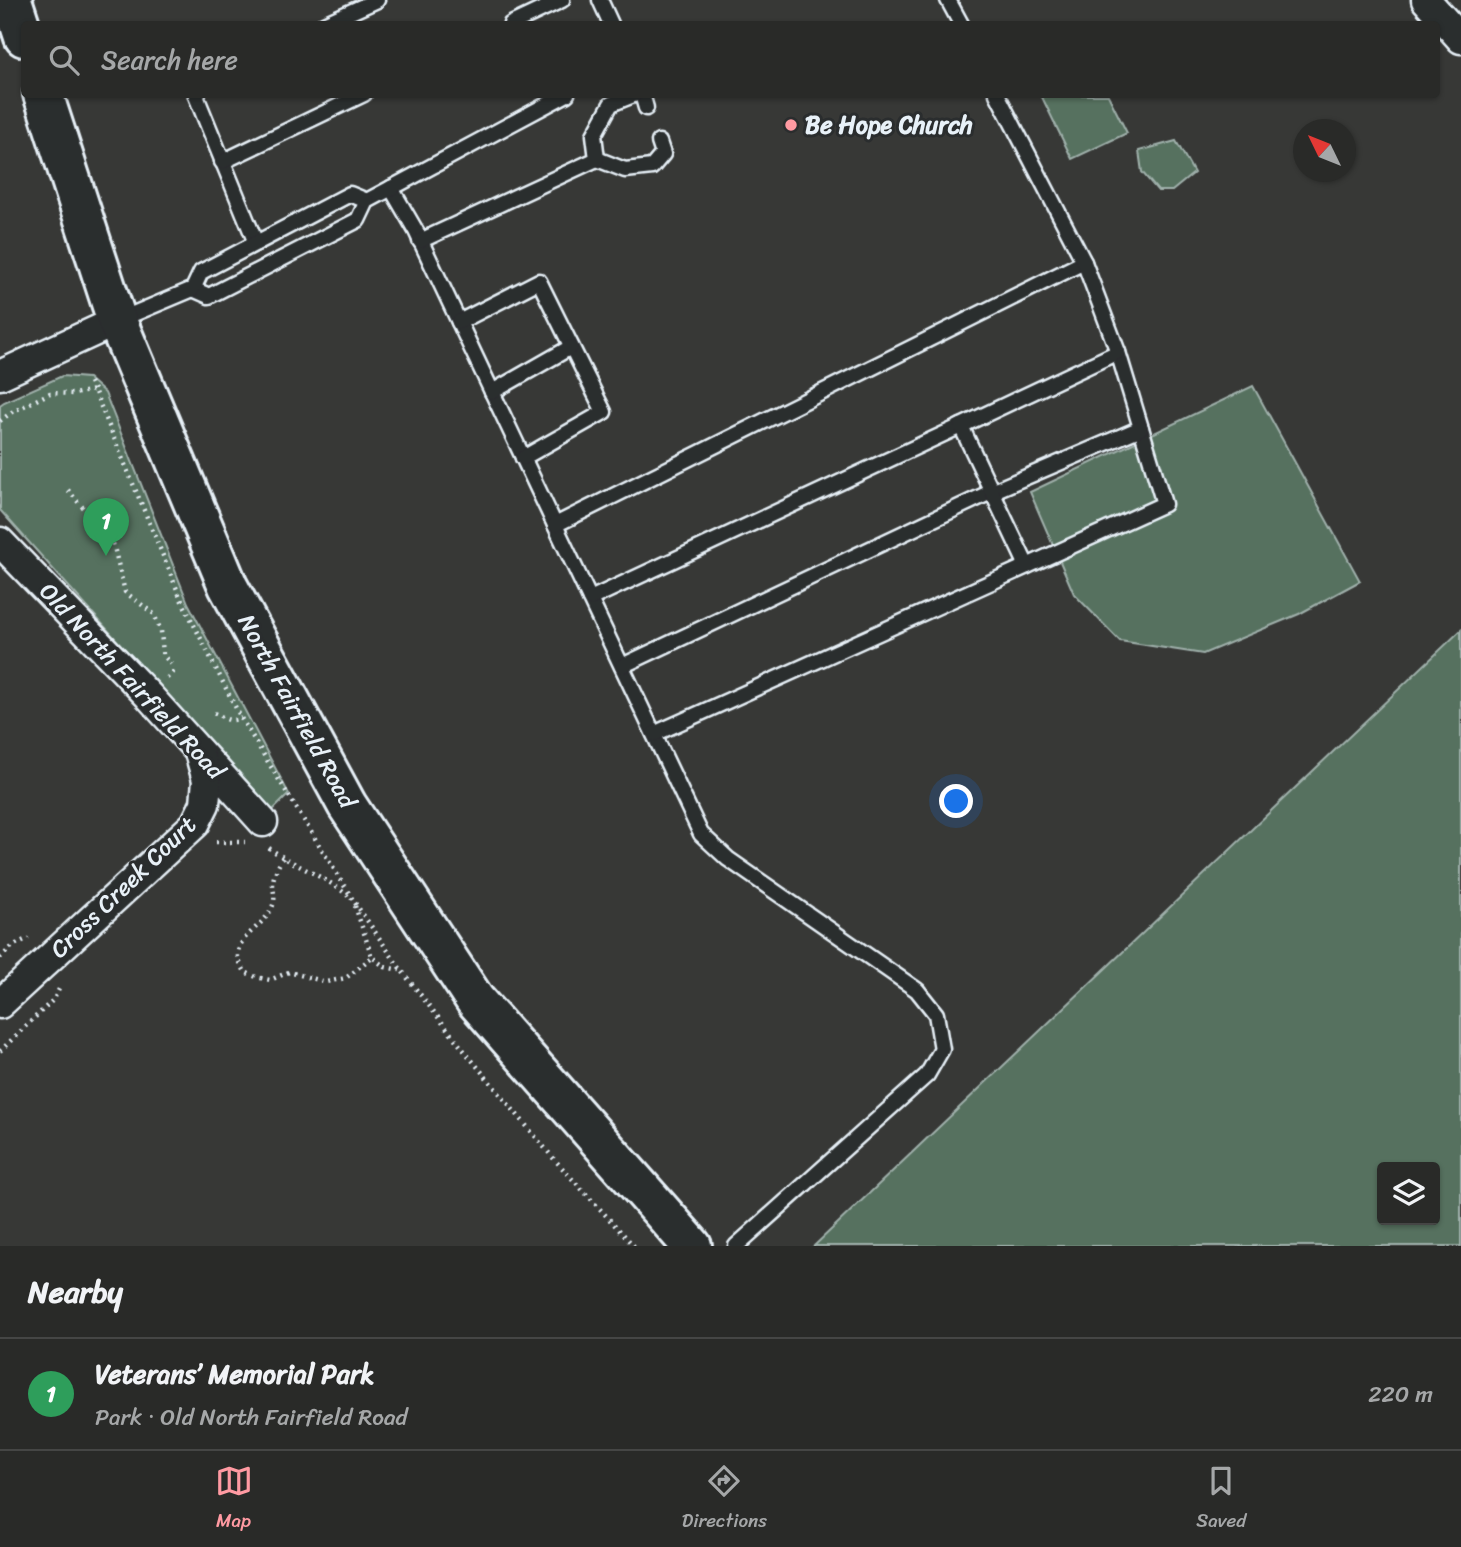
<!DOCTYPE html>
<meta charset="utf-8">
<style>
body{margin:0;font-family:Sriracha,sans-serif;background:#353634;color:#f1f3f6}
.controls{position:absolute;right:21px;bottom:21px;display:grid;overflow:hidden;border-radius:7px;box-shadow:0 2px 5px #0004}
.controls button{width:63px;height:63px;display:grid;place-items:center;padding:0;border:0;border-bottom:2px solid #454645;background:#292a28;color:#f1f3f6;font:35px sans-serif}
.compass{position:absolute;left:1293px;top:119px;width:63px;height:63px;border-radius:50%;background:#292a28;box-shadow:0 2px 5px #0004;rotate:313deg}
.you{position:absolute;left:957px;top:802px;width:24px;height:24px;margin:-18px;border:5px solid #fff;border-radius:50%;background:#1a73e8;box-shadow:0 0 0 10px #1a73e833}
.badge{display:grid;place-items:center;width:46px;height:46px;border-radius:50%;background:#ff9aa2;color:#fff;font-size:23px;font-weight:700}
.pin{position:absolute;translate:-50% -58px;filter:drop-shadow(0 2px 4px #0008)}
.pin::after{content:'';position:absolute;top:37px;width:24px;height:21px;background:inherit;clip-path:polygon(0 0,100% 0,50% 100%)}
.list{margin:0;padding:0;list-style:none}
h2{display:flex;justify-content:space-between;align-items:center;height:91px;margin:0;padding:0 28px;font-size:30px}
h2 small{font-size:23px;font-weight:400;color:#a5a7a8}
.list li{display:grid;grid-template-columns:46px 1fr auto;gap:21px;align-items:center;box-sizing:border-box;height:112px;padding:0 28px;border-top:2px solid #454645}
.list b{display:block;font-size:26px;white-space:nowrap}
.list p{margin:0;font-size:23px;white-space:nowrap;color:#a5a7a8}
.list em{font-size:23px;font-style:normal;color:#a5a7a8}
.icon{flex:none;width:38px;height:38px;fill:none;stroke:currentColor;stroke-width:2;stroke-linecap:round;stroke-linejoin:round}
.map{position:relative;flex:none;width:1461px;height:1246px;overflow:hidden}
.search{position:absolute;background:#292a28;box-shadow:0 2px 5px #0004;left:21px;right:21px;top:21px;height:77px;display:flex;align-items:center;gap:18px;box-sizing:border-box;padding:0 24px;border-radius:7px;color:#a5a7a8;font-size:26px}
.sheet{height:203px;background:#292a28}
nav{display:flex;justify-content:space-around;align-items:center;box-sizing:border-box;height:98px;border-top:2px solid #454645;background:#292a28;font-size:19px;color:#a5a7a8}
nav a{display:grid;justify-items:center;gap:4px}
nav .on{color:#ff9aa2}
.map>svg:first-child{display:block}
.green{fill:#57715f;stroke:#a0b1ac;stroke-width:2;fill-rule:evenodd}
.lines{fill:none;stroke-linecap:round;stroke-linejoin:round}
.lane-casing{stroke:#e8f1f8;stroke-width:19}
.street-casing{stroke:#e8f1f8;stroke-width:33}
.primary-casing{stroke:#e8f1f8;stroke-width:44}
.path{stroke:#e8f1f8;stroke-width:4.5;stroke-dasharray:2 5;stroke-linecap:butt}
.lane{stroke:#2a2d2e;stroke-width:14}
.street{stroke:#2a2d2e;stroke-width:28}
.primary{stroke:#2a2d2e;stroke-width:38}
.poi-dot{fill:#ff9aa2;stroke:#2a2d2e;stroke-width:2.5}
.labels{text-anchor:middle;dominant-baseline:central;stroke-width:6;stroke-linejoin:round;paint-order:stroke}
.poi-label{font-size:24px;font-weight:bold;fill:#e8f1f8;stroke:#2a2d2e;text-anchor:start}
.street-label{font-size:24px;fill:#e8f1f8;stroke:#2a2d2e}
</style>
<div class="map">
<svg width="1461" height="1246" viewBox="0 0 1461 1246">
<rect width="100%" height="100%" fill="#373836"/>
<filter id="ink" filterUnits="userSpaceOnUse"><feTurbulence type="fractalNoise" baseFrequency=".0143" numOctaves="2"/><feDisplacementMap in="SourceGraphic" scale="14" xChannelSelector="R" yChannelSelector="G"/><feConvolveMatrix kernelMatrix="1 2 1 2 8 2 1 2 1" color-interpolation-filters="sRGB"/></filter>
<g filter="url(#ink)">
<g class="green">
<polygon points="1041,95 1108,95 1127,133 1072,159"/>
<polygon points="1176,141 1194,173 1172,191 1158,191 1142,172 1139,151"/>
<polygon points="62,376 88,378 105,393 188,603 289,794 271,812 0,510 0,405 4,402"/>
<polygon points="1253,386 1360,581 1299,614 1203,654 1120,641 1074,594 1030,492"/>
<path d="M1461,630V1246H814ZM1382,1167H1435V1220H1382Z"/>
</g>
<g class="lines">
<g class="lane-casing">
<g id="lane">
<polyline points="600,0 611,24"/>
<polyline points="948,0 961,24"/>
<polyline points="324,24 377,0"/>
<polyline points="511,24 562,0"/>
<polyline points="198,94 196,96 256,243"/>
<polyline points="642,94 646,108"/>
<polyline points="597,159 625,170 652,167 663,154 659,142"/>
<polyline points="222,162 364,94"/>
<polyline points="391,188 416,231 701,834 728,859 917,990 936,1014 942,1049 927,1075 736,1246"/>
<polyline points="420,241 597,159 594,135 611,104 636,94"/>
<polyline points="193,289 209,296 358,220 367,201 567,94"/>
<polyline points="119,320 193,289 201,272 350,194 367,201"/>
<polyline points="459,322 539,281 604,412 523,458"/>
<polyline points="492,392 571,347"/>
<polyline points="555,525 1084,262"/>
<polyline points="1027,566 1164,504 1118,352"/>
<polyline points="590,599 961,426"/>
<polyline points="622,666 991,492 1141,428"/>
<polyline points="654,734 1027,566 961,426 1118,352 1084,262 997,94"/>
</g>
</g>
<g class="street-casing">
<g id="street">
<polyline points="1426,0 1461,39"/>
<polyline points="0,375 117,321"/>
<polyline points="0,542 148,695 263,822"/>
<polyline points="0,1004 195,824 205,804 207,780 199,752"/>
</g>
</g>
<g class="primary-casing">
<g id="primary">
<polyline points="12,0 24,37"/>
<polyline points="43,94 117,321 228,586 347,805 475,1000 692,1246"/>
</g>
</g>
<g class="path">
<polyline points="90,382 94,390"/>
<polyline points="0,421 12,412 50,393 74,394 94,390 181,599 241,718 353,900 402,971 466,1053 554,1159 634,1246"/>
<polyline points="68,490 113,543 125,592 154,614 161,631 163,655 171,664"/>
<polyline points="167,678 176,670"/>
<path d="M214,713C227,718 227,723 241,718"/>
<polyline points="216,842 245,842"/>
<path d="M269,848C294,866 327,877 348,896"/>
<path d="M283,858C278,866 273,875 273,884C273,890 275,896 274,901C270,925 236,934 238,957C239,962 243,968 245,972L256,977L270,980L289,972L326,982L346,978L372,957"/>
<polyline points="355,906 372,957 385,967 400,970"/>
<polyline points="0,958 14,945 29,938"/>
<polyline points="0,1051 54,999 59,989"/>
</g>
<use href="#lane" class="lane"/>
<use href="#street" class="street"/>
<use href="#primary" class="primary"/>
</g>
</g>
<circle class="poi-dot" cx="791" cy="125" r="7"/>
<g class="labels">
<g class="poi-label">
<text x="805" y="125">Be Hope Church</text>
</g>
<g class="street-label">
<text transform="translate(132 681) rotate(47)">Old North Fairfield Road</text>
<text transform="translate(297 711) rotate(61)">North Fairfield Road</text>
<text transform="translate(123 887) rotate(-44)">Cross Creek Court</text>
</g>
</g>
</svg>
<div class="controls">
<button><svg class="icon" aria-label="layers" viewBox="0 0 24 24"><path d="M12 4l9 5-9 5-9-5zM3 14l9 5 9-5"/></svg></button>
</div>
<svg class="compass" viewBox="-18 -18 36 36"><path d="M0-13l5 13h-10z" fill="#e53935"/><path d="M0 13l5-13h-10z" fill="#a5a7a8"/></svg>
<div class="you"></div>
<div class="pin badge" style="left:106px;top:556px;background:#2e9e5b">1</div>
<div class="search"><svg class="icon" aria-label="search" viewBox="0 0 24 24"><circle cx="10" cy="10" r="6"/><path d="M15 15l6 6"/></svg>Search here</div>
</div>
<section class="sheet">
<h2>Nearby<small></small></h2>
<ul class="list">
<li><span class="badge" style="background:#2e9e5b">1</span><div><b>Veterans’ Memorial Park</b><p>Park · Old North Fairfield Road</p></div><em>220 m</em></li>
</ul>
</section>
<nav>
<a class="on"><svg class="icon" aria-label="map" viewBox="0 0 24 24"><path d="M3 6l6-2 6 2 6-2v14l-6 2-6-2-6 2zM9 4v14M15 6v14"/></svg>Map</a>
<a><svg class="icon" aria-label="directions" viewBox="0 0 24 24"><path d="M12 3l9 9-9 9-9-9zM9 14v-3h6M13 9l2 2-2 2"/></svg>Directions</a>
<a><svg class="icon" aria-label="saved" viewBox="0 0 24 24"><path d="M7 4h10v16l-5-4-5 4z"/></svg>Saved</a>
</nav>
